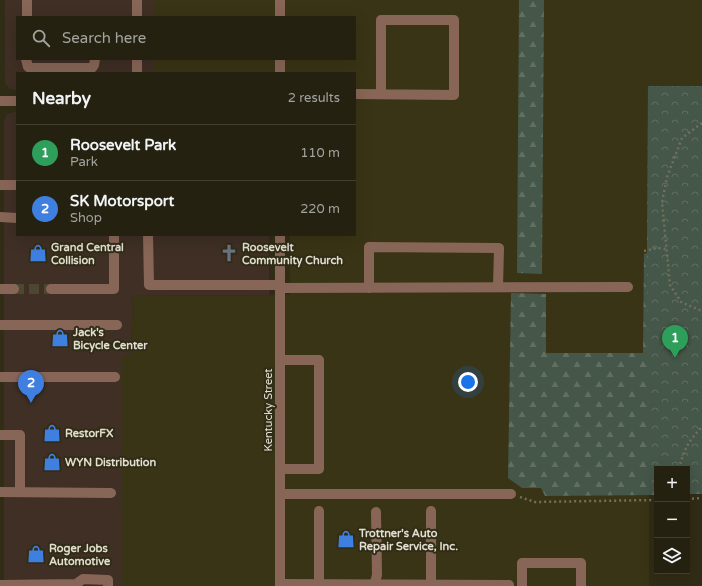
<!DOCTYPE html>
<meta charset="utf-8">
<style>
body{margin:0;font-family:"Varela Round",sans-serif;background:#302e1e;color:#f1f3f6}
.controls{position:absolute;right:12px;bottom:12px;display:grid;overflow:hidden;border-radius:0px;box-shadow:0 4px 16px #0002}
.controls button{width:36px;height:36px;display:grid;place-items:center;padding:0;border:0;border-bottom:1px solid #413e30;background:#242110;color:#f1f3f6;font:20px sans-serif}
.you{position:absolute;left:468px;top:382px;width:14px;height:14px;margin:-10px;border:3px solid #fff;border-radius:50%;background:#1a73e8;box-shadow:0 0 0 6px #1a73e833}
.badge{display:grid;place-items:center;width:26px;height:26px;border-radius:50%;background:#2563eb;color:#fff;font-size:13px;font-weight:700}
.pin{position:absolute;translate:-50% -33px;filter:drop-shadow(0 1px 2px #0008)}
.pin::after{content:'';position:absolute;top:21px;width:14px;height:12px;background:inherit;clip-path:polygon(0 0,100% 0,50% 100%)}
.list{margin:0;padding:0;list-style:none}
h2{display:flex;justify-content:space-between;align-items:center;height:52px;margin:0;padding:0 16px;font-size:17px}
h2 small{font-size:13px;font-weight:400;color:#a3a39f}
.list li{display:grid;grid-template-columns:26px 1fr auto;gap:12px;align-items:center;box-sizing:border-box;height:56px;padding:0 16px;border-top:1px solid #413e30}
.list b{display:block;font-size:15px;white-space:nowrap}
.list p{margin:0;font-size:13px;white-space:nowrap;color:#a3a39f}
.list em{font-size:13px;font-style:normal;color:#a3a39f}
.icon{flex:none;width:22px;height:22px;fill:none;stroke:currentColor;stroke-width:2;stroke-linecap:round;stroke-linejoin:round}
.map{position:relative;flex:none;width:702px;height:586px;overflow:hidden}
.search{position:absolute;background:#242110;box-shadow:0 4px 16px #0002;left:16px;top:16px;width:340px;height:44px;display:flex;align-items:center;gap:10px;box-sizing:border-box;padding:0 14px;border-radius:0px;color:#a3a39f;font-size:15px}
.panel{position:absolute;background:#242110;box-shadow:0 4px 16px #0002;left:16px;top:72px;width:340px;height:164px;border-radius:0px}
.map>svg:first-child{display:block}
.commercial{fill:#3f2f25}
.built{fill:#3a3416}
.forest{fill:url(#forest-firs)}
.park{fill:url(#park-crowns)}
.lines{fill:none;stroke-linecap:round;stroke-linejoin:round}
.minor-tunnel{stroke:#4b4731;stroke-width:10;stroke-dasharray:10 5;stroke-linecap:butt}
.path{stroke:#736f5c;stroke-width:2.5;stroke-dasharray:2 3;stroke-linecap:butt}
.minor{stroke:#886657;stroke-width:10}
.labels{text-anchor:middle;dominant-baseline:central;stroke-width:4;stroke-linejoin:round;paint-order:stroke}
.poi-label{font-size:11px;font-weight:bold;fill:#e2dfd2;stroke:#302c15;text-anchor:start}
.street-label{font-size:11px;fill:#e2dfd2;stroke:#302c15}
</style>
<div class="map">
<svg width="702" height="586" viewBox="0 0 702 586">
<defs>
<pattern id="forest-firs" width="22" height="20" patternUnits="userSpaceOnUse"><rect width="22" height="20" fill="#455748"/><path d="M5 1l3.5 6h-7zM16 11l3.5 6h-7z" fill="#606f62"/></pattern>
<pattern id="park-crowns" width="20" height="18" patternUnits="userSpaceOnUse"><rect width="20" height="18" fill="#455748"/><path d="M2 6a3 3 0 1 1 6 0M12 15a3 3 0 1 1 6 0" fill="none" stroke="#606f62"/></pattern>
</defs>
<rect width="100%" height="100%" fill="#302c15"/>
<g class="commercial">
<polygon points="5,0 154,0 154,17 17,17 17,59 154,59 154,73 17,73 17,90 10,89 5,83"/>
<polygon points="17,111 17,235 269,235 269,295 133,296 131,355 122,357 122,586 4,586 4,121 7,114"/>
</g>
<polygon class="built" points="154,0 702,0 702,86 648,86 649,586 122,586 122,356 131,355 133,296 290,295 290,235 355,235 355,73 154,73 154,59 355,59 355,17 154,17"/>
<g class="forest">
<polygon points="519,0 544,0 542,274 517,273"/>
<polygon points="655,250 702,322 702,494 687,494 687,469 657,469 657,495 545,496 541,488 522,488 508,478 511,293 546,294 546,353 643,353 644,254"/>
</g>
<polygon class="park" points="648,86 702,86 702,490 687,489 687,469 657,469 657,489 649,489 647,247"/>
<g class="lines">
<polyline class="minor-tunnel" points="14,289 51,289"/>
<g class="path">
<polyline points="702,123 682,138 667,177 662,202 670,285 681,302 702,311"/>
<polyline points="644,251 657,248 667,249"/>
<path d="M679,469C683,451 689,440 702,427"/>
<polyline points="520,497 535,502 657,500"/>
<polyline points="687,499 702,498"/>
</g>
<g class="minor">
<polyline points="280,0 280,17"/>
<polyline points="27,17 27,0"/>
<polyline points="137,17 137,0"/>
<polyline points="26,59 28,67 31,68 92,68 94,65 95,59"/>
<polyline points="137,59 137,73"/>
<polyline points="280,59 280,73"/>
<polyline points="355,94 454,95 454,20 381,20 381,94"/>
<polyline points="0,101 17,101"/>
<polyline points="0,185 17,185"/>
<polyline points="0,217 17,218"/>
<polyline points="148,235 149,285 280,285"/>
<polyline points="280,235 280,586"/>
<polyline points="280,288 628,287"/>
<polyline points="369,288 369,247 499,248 498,287"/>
<polyline points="0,289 14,289"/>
<polyline points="51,289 114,289 114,235"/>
<polyline points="0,325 117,325"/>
<polyline points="280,360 319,360 319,469 280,469"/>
<polyline points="0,377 115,377"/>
<polyline points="0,435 20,435 20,492"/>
<polyline points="0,492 111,493"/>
<polyline points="280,494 511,494"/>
<polyline points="319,511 319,584"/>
<polyline points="431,511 431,585"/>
<polyline points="280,584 509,585"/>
<polyline points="0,585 76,584 83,579 108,580 108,586"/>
<polyline points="374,586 377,575 376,512"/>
<polyline points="522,586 522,563 581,563 581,586"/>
</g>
</g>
<defs>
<g id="shop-bare" transform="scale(1.38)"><path d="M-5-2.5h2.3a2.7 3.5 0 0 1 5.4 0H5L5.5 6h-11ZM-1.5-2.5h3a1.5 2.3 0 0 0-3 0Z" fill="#3f7fe0" stroke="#302c15" stroke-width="2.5" paint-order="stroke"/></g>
<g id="church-bare" transform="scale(1.38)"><path d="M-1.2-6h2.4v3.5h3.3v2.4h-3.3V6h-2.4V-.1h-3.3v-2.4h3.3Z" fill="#6b7280" stroke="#302c15" stroke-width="2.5" paint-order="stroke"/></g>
</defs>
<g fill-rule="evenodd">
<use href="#shop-bare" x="38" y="253"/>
<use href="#church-bare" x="229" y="253"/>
<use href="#shop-bare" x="60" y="338"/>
<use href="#shop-bare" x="52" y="433"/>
<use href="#shop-bare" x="52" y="462"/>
<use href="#shop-bare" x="346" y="539"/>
<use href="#shop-bare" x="36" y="554"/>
</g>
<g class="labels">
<g class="poi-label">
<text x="51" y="247">Grand Central<tspan x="51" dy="13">Collision</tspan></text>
<text x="242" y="247">Roosevelt<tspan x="242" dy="13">Community Church</tspan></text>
<text x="73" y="332">Jack's<tspan x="73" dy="13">Bicycle Center</tspan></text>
<text x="65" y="433">RestorFX</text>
<text x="65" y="462">WYN Distribution</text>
<text x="359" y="533">Trottner's Auto<tspan x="359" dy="13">Repair Service, Inc.</tspan></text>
<text x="49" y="548">Roger Jobs<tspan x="49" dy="13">Automotive</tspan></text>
</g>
<g class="street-label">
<text transform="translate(268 410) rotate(-90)">Kentucky Street</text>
</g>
</g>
</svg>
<div class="controls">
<button>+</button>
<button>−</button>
<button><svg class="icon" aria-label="layers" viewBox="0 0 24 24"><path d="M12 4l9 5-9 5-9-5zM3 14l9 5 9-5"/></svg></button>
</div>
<div class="you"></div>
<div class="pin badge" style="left:675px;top:358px;background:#2e9e5b">1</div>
<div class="pin badge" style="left:31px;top:403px;background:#3f7fe0">2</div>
<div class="search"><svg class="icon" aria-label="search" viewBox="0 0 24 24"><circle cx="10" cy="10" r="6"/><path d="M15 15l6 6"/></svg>Search here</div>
<section class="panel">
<h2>Nearby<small>2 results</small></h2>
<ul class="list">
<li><span class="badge" style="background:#2e9e5b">1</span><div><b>Roosevelt Park</b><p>Park</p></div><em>110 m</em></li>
<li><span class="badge" style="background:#3f7fe0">2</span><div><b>SK Motorsport</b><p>Shop</p></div><em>220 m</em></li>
</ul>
</section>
</div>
